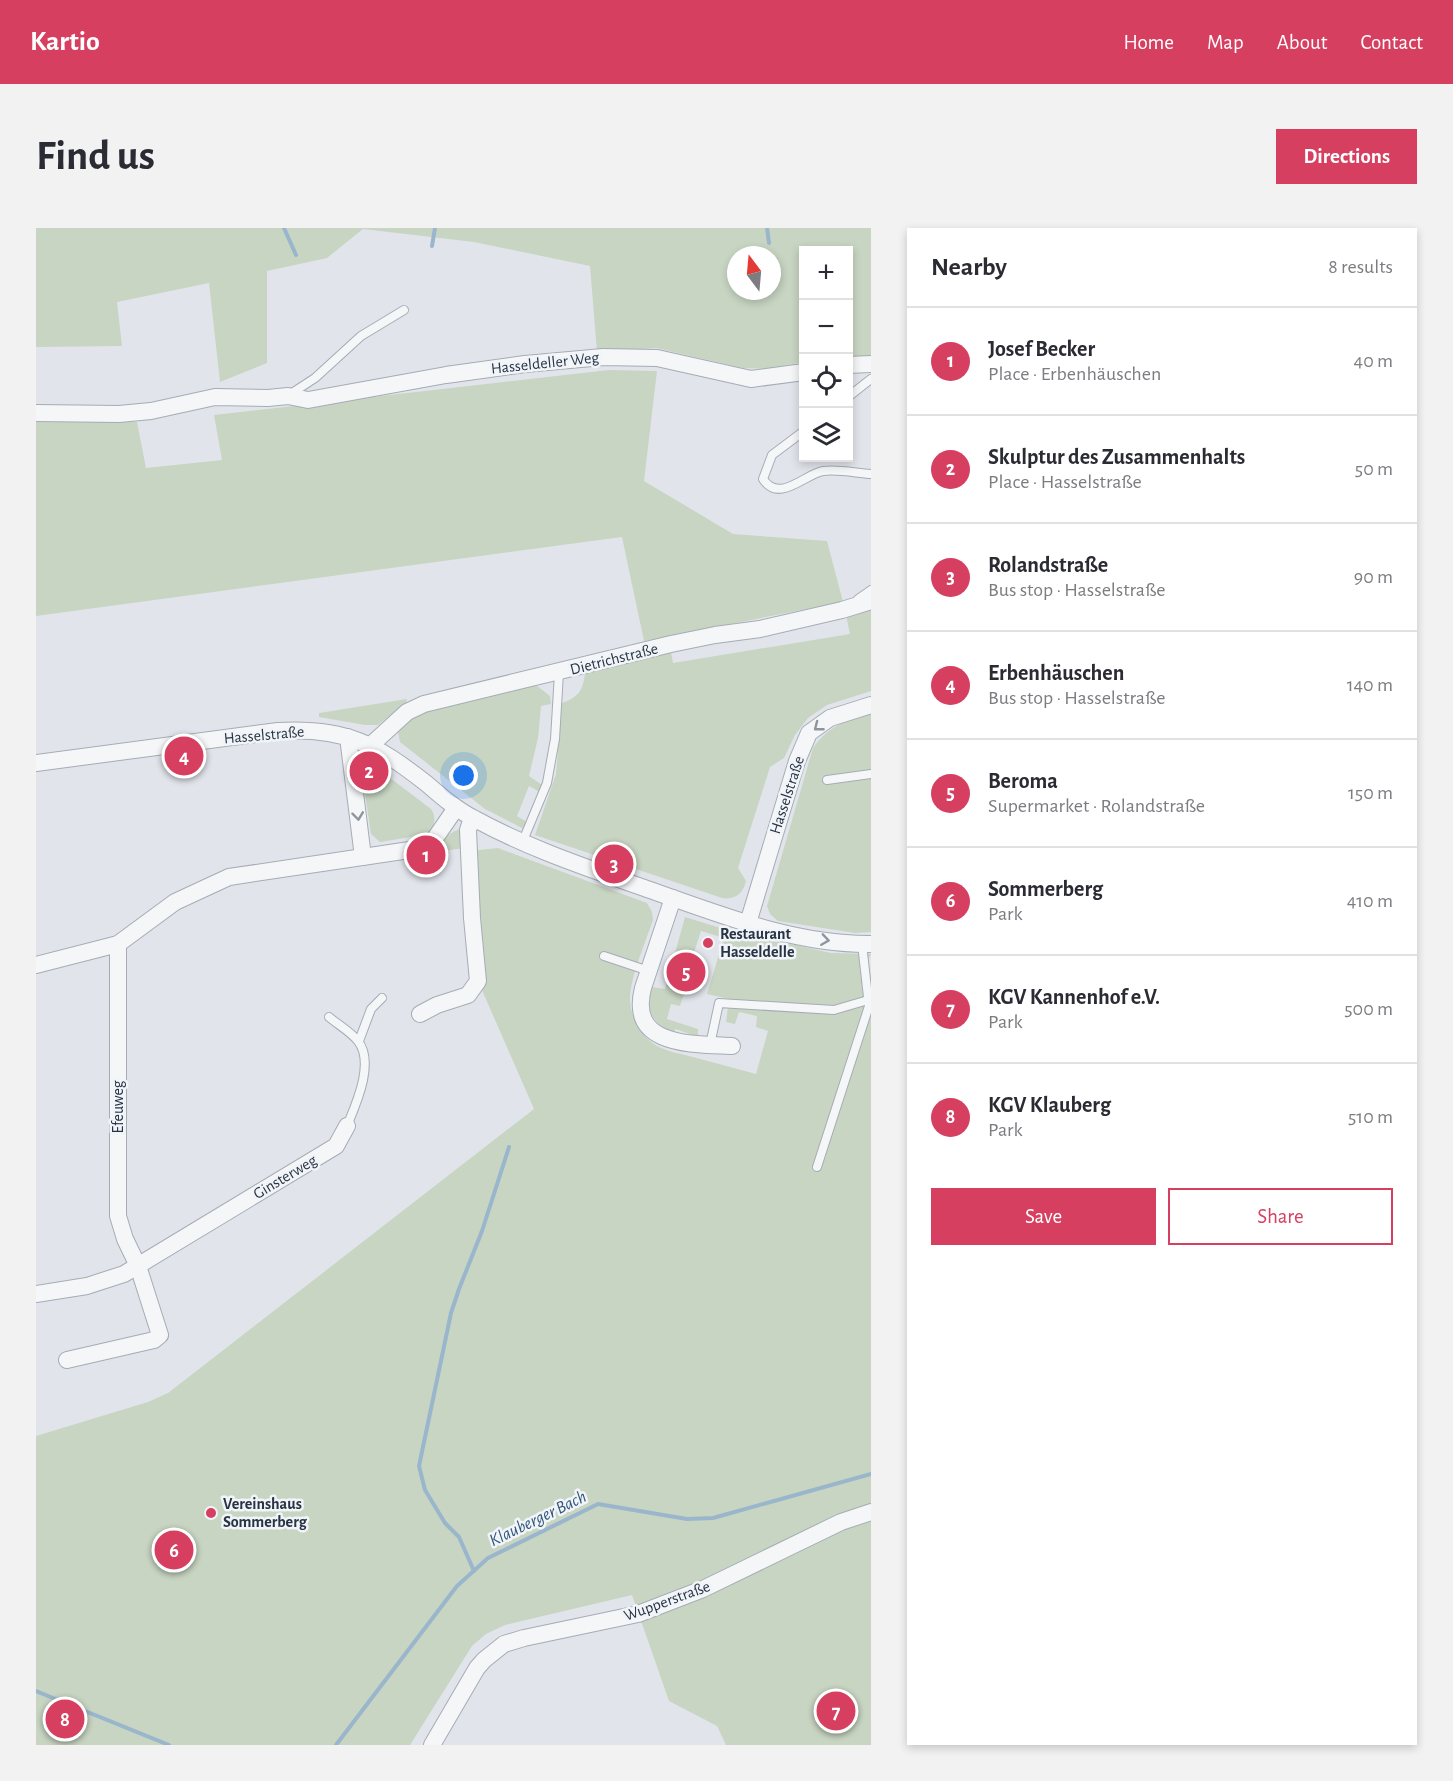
<!DOCTYPE html>
<meta charset="utf-8">
<style>
body{margin:0;font-family:"Alegreya Sans",sans-serif;background:#f2f2f3;color:#2b2b33}
.controls{position:absolute;right:18px;top:18px;display:grid;overflow:hidden;border-radius:0px;box-shadow:0 3px 9px #0003}
.controls button{width:54px;height:54px;display:grid;place-items:center;padding:0;border:0;border-bottom:2px solid #e1e1e2;background:#fff;color:#2b2b33;font:30px sans-serif}
.compass{position:absolute;left:691px;top:18px;width:54px;height:54px;border-radius:50%;background:#fff;box-shadow:0 3px 9px #0003;rotate:344deg}
.you{position:absolute;left:428px;top:548px;width:21px;height:21px;margin:-15px;border:4px solid #fff;border-radius:50%;background:#1a73e8;box-shadow:0 0 0 9px #1a73e833}
.badge{display:grid;place-items:center;width:39px;height:39px;border-radius:50%;background:#d63f60;color:#fff;font-size:20px;font-weight:700}
.pin{position:absolute;translate:-50% -50%;border:3px solid #fff;box-shadow:0 2px 6px #0006}
.list{margin:0;padding:0;list-style:none}
h2{display:flex;justify-content:space-between;align-items:center;height:78px;margin:0;padding:0 24px;font-size:26px}
h2 small{font-size:20px;font-weight:400;color:#7c7c81}
.list li{display:grid;grid-template-columns:39px 1fr auto;gap:18px;align-items:center;box-sizing:border-box;height:108px;padding:0 24px;border-top:2px solid #e1e1e2}
.list b{display:block;font-size:22px;white-space:nowrap}
.list p{margin:0;font-size:20px;white-space:nowrap;color:#7c7c81}
.list em{font-size:20px;font-style:normal;color:#7c7c81}
.actions{display:flex;gap:12px;padding:18px 24px}
.actions a{flex:1;padding:14px 0;border:2px solid #d63f60;border-radius:0px;text-align:center;font-size:21px;color:#d63f60}
.actions .main{background:#d63f60;color:#fff}
.icon{flex:none;width:33px;height:33px;fill:none;stroke:currentColor;stroke-width:2;stroke-linecap:round;stroke-linejoin:round}
.map{position:relative;flex:none;width:835px;height:1517px;overflow:hidden;border-radius:0px}
header{display:flex;align-items:center;gap:36px;box-sizing:border-box;height:84px;padding:0 30px;background:#d63f60;color:#fff}
header strong{font-size:28px}
nav{display:flex;gap:33px;margin-inline-start:auto;font-size:21px}
.intro{display:flex;align-items:center;justify-content:space-between;box-sizing:border-box;height:144px;padding:0 36px}
h1{margin:0;font-size:42px}
.button{padding:15px 27px;border-radius:0px;background:#d63f60;color:#fff;font-size:21px;font-weight:700}
main{display:flex;gap:36px;padding:0 36px}
aside{flex:1;background:#fff;border-radius:0px;box-shadow:0 3px 9px #0003}
.map>svg:first-child{display:block}
.green{fill:#c8d5c2;fill-rule:evenodd}
.lines{fill:none;stroke-linecap:round;stroke-linejoin:round}
.stream{stroke:#9ab6cc;stroke-width:4}
.lane-casing{stroke:#a6acb5;stroke-width:10}
.street-casing{stroke:#a6acb5;stroke-width:18}
.lane{stroke:#f4f6f8;stroke-width:8}
.street{stroke:#f4f6f8;stroke-width:16}
.oneway{stroke:#8e959e}
.poi-dot{fill:#d63f60;stroke:#f1f4f8;stroke-width:2}
.labels{text-anchor:middle;dominant-baseline:central;stroke-width:5;stroke-linejoin:round;paint-order:stroke}
.street-label{font-size:16px;fill:#283443;stroke:#f1f4f8}
.poi-label{font-size:16px;font-weight:bold;fill:#283443;stroke:#f1f4f8;text-anchor:start}
.water-label{font-size:18px;font-style:italic;fill:#30567a;stroke:#f1f4f8}
</style>
<header>
<strong>Kartio</strong>
<nav><a>Home</a><a>Map</a><a>About</a><a>Contact</a></nav>
</header>
<div class="intro"><h1>Find us</h1><a class="button">Directions</a></div>
<main>
<div class="map">
<svg width="835" height="1517" viewBox="0 0 835 1517">
<rect width="100%" height="100%" fill="#e1e5eb"/>
<g class="green">
<path d="M0,0H835V130L813,131L812,22H768L767,134L733,141L707,140L620,120L561,124L554,38L438,14L327,1L291,30L231,43V135L184,154L173,55L81,74L86,118L0,119ZM700,27H736V63H700Z"/>
<polygon points="573,142 621,143 608,253 697,306 791,313 807,374 608,413 586,309 0,388 0,194 101,194 110,240 186,232 178,187"/>
<path d="M835,379V463L791,477L772,490L759,507L748,530L734,539L702,640L710,653C707,666 699,672 686,670L499,607L520,546L526,475C543,469 547,462 549,445L565,442V437L635,424L637,435L814,406L810,387Z"/>
<polygon points="494,457 500,457 514,468 515,476 505,478 502,510 493,548 506,557 504,564 493,558 481,588 491,594 488,601 449,581 364,514 362,504 377,488 385,484"/>
<polygon points="371,471 370,475 342,497 329,497 283,489 283,485"/>
<path d="M835,484V704L819,705L742,693L734,686L731,678L777,520C793,497 810,493 835,484Z"/>
<path d="M328,533L333,534L395,581C401,590 398,596 394,606L344,614L335,606L325,539V536Z"/>
<path d="M427,600L429,620L399,624C404,612 415,603 427,600Z"/>
<path d="M462,620L611,675L616,684L617,692C609,716 597,742 594,767C593,787 604,808 621,818C632,824 646,826 657,829C678,835 699,840 720,846L732,803L720,799L721,788L703,784L699,796L690,794L693,771L671,766L688,710L665,703L653,740L649,739L643,760L649,763L644,778L635,776L631,791L662,801V809L640,801L636,805C615,792 609,783 616,759L629,761L649,689L691,702L795,725L835,726L832,732L835,754V1517H690L681,1498L633,1473L596,1367L469,1397L450,1406L436,1418L374,1517H0V1208L112,1174L132,1165L498,881L442,753L434,628L443,622Z"/>
</g>
<g class="lines">
<g class="stream">
<polyline points="248,0 260,27"/>
<polyline points="731,0 733,15"/>
<polyline points="396,18 399,0"/>
<polyline points="438,1343 423,1309 409,1295 389,1262 383,1238 415,1085 423,1061 446,1003 473,919"/>
<polyline points="0,1463 133,1517"/>
<polyline points="300,1517 421,1358 452,1330 562,1276 651,1291 677,1290 835,1246"/>
</g>
<g class="lane-casing">
<g id="lane">
<polyline points="253,167 279,150 325,108 368,82"/>
<polyline points="812,169 835,151"/>
<path d="M768,203L736,227L727,251C743,276 769,246 787,243C802,241 820,245 835,246"/>
<polyline points="822,371 835,362"/>
<polyline points="791,552 835,546"/>
<polyline points="486,615 511,555 519,511 523,445"/>
<polyline points="568,728 613,743"/>
<path d="M293,789C301,796 315,804 322,813C339,835 320,876 311,898"/>
<polyline points="323,813 335,781 346,770"/>
<polyline points="674,817 683,775 798,782 832,772"/>
<polyline points="781,939 833,778 826,716"/>
</g>
</g>
<g class="street-casing">
<g id="street">
<polyline points="812,137 835,136"/>
<polyline points="0,185 83,186 115,183 179,169 232,170 252,168 272,172 410,147 489,136 567,129 621,130 715,151 768,144"/>
<polyline points="312,509 327,629"/>
<polyline points="335,517 371,484 388,476 635,416 679,407 724,401 806,382 835,373"/>
<path d="M0,535L242,503C309,499 340,516 391,556C406,569 421,582 439,591C494,621 552,640 611,661C683,686 758,717 835,716"/>
<path d="M637,670L607,760C592,819 656,816 696,818"/>
<polyline points="712,695 761,533 773,505 794,490 835,477"/>
<polyline points="0,737 82,716 139,674 193,649 387,620 395,616 420,580"/>
<polyline points="384,786 401,777 432,767 442,753 436,690 432,602 436,590"/>
<polyline points="0,1066 51,1058 88,1046 300,918 311,898"/>
<polyline points="31,1132 118,1112 124,1107 102,1038 89,1011 82,988 82,716"/>
<polyline points="396,1517 441,1440 448,1432 468,1416 488,1410 602,1386 667,1361 805,1294 835,1284"/>
</g>
</g>
<use href="#lane" class="lane"/>
<use href="#street" class="street"/>
</g>
<defs><path id="oneway-chevron" d="M-2-3.5L2.5 0L-2 3.5" fill="none" stroke-width="1.6" stroke-linecap="round" stroke-linejoin="round" transform="scale(1.5)"/></defs>
<g class="oneway">
<use href="#oneway-chevron" transform="translate(782 499) rotate(142)"/>
<use href="#oneway-chevron" transform="translate(322 588) rotate(83)"/>
<use href="#oneway-chevron" transform="translate(789 712) rotate(8)"/>
</g>
<g class="poi-dot">
<circle cx="672" cy="715" r="6"/>
<circle cx="175" cy="1285" r="6"/>
</g>
<g class="labels">
<g class="street-label">
<text transform="translate(509 135) rotate(-6)">Hasseldeller Weg</text>
<text transform="translate(578 431) rotate(-14)">Dietrichstraße</text>
<text transform="translate(228 507) rotate(-5)">Hasselstraße</text>
<text transform="translate(751 567) rotate(-72)">Hasselstraße</text>
<text transform="translate(82 879) rotate(-90)">Efeuweg</text>
<text transform="translate(249 949) rotate(-31)">Ginsterweg</text>
<text transform="translate(631 1373) rotate(-20)">Wupperstraße</text>
</g>
<g class="poi-label">
<text x="684" y="706">Restaurant<tspan x="684" dy="18">Hasseldelle</tspan></text>
<text x="187" y="1276">Vereinshaus<tspan x="187" dy="18">Sommerberg</tspan></text>
</g>
<g class="water-label">
<text transform="translate(502 1291) rotate(-26)">Klauberger Bach</text>
</g>
</g>
</svg>
<div class="controls">
<button>+</button>
<button>−</button>
<button><svg class="icon" aria-label="locate" viewBox="0 0 24 24"><circle cx="12" cy="12" r="6"/><path d="M12 2v4M12 18v4M2 12h4M18 12h4"/></svg></button>
<button><svg class="icon" aria-label="layers" viewBox="0 0 24 24"><path d="M12 4l9 5-9 5-9-5zM3 14l9 5 9-5"/></svg></button>
</div>
<svg class="compass" viewBox="-18 -18 36 36"><path d="M0-13l5 13h-10z" fill="#e53935"/><path d="M0 13l5-13h-10z" fill="#7c7c81"/></svg>
<div class="you"></div>
<div class="pin badge" style="left:390px;top:627px">1</div>
<div class="pin badge" style="left:333px;top:543px">2</div>
<div class="pin badge" style="left:578px;top:636px">3</div>
<div class="pin badge" style="left:148px;top:528px">4</div>
<div class="pin badge" style="left:650px;top:744px">5</div>
<div class="pin badge" style="left:138px;top:1322px">6</div>
<div class="pin badge" style="left:800px;top:1483px">7</div>
<div class="pin badge" style="left:29px;top:1491px">8</div>
</div>
<aside>
<h2>Nearby<small>8 results</small></h2>
<ul class="list">
<li><span class="badge">1</span><div><b>Josef Becker</b><p>Place · Erbenhäuschen</p></div><em>40 m</em></li>
<li><span class="badge">2</span><div><b>Skulptur des Zusammenhalts</b><p>Place · Hasselstraße</p></div><em>50 m</em></li>
<li><span class="badge">3</span><div><b>Rolandstraße</b><p>Bus stop · Hasselstraße</p></div><em>90 m</em></li>
<li><span class="badge">4</span><div><b>Erbenhäuschen</b><p>Bus stop · Hasselstraße</p></div><em>140 m</em></li>
<li><span class="badge">5</span><div><b>Beroma</b><p>Supermarket · Rolandstraße</p></div><em>150 m</em></li>
<li><span class="badge">6</span><div><b>Sommerberg</b><p>Park</p></div><em>410 m</em></li>
<li><span class="badge">7</span><div><b>KGV Kannenhof e.V.</b><p>Park</p></div><em>500 m</em></li>
<li><span class="badge">8</span><div><b>KGV Klauberg</b><p>Park</p></div><em>510 m</em></li>
</ul>
<div class="actions"><a class="main">Save</a><a>Share</a></div>
</aside>
</main>
